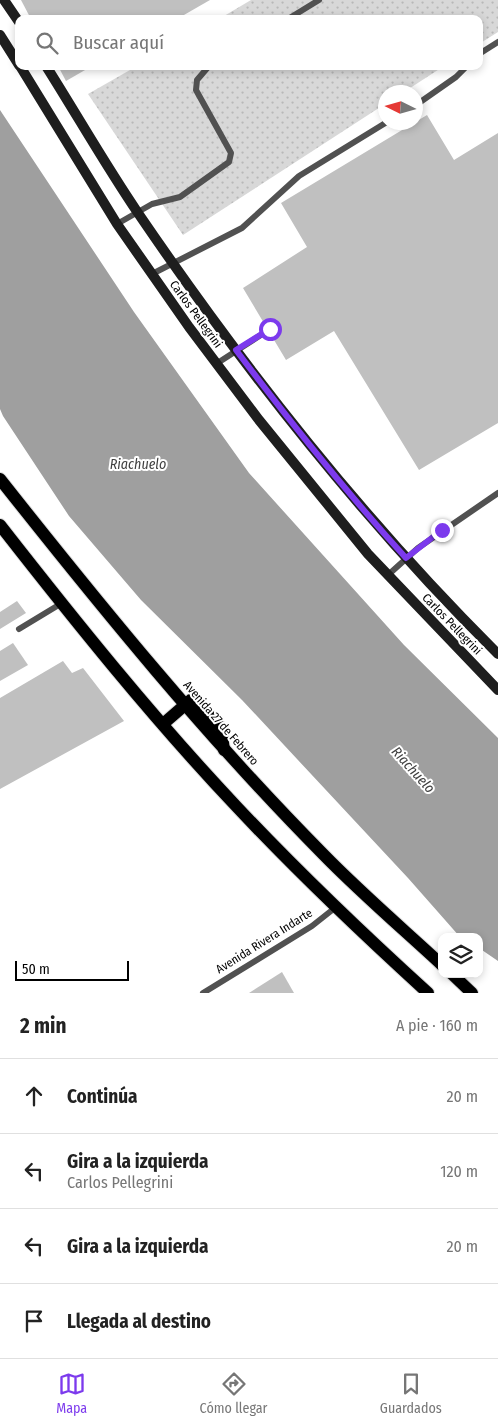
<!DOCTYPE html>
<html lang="es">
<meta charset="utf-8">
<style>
body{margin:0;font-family:"Fira Sans Condensed",sans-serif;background:#f2f2f2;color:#222}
.controls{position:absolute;right:15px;bottom:15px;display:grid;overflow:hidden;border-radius:10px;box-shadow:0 2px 8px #0003}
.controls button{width:45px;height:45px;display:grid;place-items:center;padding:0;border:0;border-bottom:1px solid #e0e0e0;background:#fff;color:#222;font:25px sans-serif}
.compass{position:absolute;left:378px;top:85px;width:45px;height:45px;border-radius:50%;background:#fff;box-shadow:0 2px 8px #0003;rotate:275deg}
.scale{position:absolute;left:15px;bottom:12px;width:114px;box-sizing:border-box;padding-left:5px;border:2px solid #000;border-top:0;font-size:14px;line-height:18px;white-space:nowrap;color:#000;-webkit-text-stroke:4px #fff;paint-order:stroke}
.stop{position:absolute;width:15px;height:15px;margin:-11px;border:4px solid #7c3aed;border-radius:50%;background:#fff}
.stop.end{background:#7c3aed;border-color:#fff;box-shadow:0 1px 5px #0008}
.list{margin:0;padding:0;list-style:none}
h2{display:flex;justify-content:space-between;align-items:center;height:65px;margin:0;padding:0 20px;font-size:21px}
h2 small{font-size:16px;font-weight:400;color:#767676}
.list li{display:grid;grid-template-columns:32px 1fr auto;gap:15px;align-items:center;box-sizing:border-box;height:75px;padding:0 20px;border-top:1px solid #e0e0e0}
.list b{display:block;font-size:19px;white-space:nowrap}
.list p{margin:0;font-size:16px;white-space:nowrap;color:#767676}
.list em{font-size:16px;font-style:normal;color:#767676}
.icon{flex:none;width:28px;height:28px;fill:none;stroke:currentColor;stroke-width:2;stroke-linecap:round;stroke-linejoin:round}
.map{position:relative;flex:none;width:498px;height:993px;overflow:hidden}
.search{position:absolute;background:#fff;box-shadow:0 2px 8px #0003;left:15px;right:15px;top:15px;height:55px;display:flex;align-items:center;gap:12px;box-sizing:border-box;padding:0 18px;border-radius:10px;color:#767676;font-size:19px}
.sheet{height:365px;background:#fff}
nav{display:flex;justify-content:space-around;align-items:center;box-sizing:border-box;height:70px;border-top:1px solid #e0e0e0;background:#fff;font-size:14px;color:#767676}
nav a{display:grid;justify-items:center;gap:2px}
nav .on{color:#7c3aed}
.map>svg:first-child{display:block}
.grass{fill:url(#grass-dots)}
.water{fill:#9f9f9f}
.building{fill:#c0c0c0}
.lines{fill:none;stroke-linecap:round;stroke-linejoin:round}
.primary-casing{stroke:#dbdbdb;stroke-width:14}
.service{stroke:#515151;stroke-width:6}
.secondary{stroke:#1e1e1e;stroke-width:10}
.primary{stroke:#000;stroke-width:12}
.route{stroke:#7c3aed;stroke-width:6}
.labels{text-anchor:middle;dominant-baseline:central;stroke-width:4;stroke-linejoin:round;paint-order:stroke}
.street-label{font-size:12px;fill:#000;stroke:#fff}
.water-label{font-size:14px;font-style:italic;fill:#404040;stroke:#fff}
</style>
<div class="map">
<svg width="498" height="993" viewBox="0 0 498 993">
<defs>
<pattern id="grass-dots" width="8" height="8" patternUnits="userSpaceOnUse" patternTransform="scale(1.25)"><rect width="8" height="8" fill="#d8d8d8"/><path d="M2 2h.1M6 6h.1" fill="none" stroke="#b8b8b8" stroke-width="1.8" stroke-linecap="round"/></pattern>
</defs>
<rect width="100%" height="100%" fill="#fff"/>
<g class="grass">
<polygon points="251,0 498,0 498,32 479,44 479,19 219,19"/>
<polygon points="137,66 444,66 404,92 386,92 385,104 183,235 88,94"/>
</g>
<polygon class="water" points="0,110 134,312 249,473 404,645 498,738 498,961 479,948 479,937 460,937 408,878 242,700 141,600 69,516 3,416 0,409"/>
<g class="building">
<polygon points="21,0 210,0 177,19 31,19"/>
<polygon points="58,66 92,66 66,81"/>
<polygon points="427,115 454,160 498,133 498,423 419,470 334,331 286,360 243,288 307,247 281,203"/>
<polygon points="17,601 26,613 0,629 0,612"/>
<polygon points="13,643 28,665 0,681 0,651"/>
<polygon points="63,661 72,673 83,668 124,721 0,789 0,698"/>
<polygon points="282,972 294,993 249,993"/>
</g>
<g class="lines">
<g class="primary-casing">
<g id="primary">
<path d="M0,479C102,608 207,737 323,854C361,893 402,928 442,965"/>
<path d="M0,525C75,621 152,717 236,806C297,871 362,933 428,993"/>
<polyline points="163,724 193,698 221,728 224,750"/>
<polyline points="452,974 472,993"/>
</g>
</g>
<g class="service">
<polyline points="288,19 319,0"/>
<polyline points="479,54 498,42"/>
<polyline points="416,105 456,77 467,66"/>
<polyline points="117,224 152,204 180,197 229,162 231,153 196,90 197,80 209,66"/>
<polyline points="152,274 242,228 299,176 387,122"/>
<polyline points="216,364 270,329"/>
<polyline points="388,575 418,548 498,493"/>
<polyline points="19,629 62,603"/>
<polyline points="203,993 312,926 336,907"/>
</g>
<g class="secondary">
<polyline points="4,0 19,22"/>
<polyline points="0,35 19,65"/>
<polyline points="20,66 117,224 189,327 259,420 368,554 498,690"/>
<path d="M46,66C77,115 106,166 138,213C245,370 363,520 498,654"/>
</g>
<use href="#primary" class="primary"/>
</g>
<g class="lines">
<path class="route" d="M270,329L236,350C290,422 346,492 406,558L442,530"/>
</g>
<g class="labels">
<g class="street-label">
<text transform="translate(196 314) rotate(54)">Carlos Pellegrini</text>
<text transform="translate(452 624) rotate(46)">Carlos Pellegrini</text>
<text transform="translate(221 723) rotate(49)">Avenida 27 de Febrero</text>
<text transform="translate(264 941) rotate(-32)">Avenida Rivera Indarte</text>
</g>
<g class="water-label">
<text x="138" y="464">Riachuelo</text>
<text transform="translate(413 770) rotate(48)">Riachuelo</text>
</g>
</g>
</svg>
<div class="controls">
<button><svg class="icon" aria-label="layers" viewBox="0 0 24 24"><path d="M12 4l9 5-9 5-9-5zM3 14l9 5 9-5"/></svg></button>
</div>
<svg class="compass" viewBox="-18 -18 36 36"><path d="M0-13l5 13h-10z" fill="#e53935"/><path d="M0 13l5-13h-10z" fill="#767676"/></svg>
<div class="scale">50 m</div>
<div class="stop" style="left:270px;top:329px"></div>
<div class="stop end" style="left:442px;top:530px"></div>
<div class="search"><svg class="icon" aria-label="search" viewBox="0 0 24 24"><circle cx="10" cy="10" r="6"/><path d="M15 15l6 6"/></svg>Buscar aquí</div>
</div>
<section class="sheet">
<h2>2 min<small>A pie · 160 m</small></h2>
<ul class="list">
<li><svg class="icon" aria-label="ahead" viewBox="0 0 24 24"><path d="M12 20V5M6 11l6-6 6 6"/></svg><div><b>Continúa</b></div><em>20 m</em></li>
<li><svg class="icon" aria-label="left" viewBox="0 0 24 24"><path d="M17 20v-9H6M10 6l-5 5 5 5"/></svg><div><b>Gira a la izquierda</b><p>Carlos Pellegrini</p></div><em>120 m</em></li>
<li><svg class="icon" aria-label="left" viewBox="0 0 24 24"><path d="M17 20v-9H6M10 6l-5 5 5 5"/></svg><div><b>Gira a la izquierda</b></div><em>20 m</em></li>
<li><svg class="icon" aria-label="arrive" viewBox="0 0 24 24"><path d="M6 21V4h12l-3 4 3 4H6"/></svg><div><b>Llegada al destino</b></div></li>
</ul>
</section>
<nav>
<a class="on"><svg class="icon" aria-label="map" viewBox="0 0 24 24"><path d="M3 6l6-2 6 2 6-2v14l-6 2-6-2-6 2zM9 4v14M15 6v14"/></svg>Mapa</a>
<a><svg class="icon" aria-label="directions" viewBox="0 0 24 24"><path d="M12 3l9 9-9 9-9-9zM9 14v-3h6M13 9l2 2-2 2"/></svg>Cómo llegar</a>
<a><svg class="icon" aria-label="saved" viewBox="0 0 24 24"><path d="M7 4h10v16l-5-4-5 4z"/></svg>Guardados</a>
</nav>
